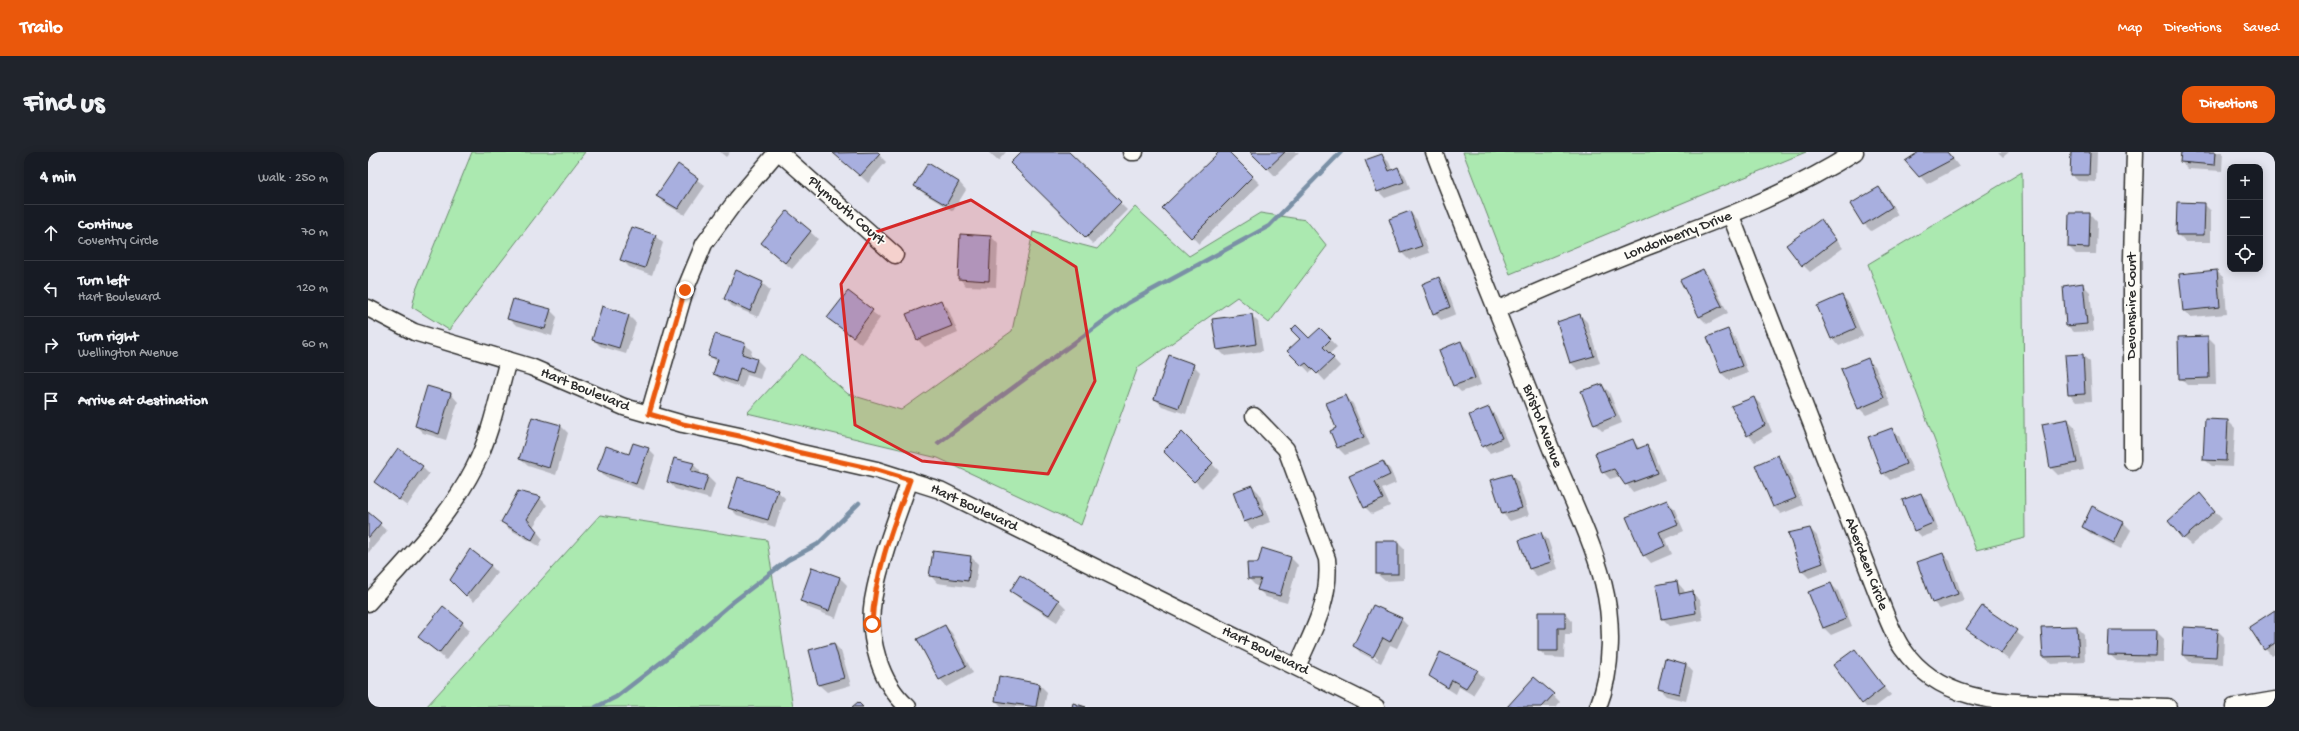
<!DOCTYPE html>
<meta charset="utf-8">
<style>
body{margin:0;font-family:"Gochi Hand",sans-serif;background:#20242c;color:#f1f3f6}
.controls{position:absolute;right:12px;top:12px;display:grid;overflow:hidden;border-radius:8px;box-shadow:0 2px 10px #0003}
.controls button{width:36px;height:36px;display:grid;place-items:center;padding:0;border:0;border-bottom:1px solid #363941;background:#171b24;color:#f1f3f6;font:20px sans-serif}
.stop{position:absolute;width:12px;height:12px;margin:-9px;border:3px solid #ea580c;border-radius:50%;background:#fff}
.stop.end{background:#ea580c;border-color:#fff;box-shadow:0 1px 4px #0008}
.list{margin:0;padding:0;list-style:none}
h2{display:flex;justify-content:space-between;align-items:center;height:52px;margin:0;padding:0 16px;font-size:17px}
h2 small{font-size:13px;font-weight:400;color:#9ea1a6}
.list li{display:grid;grid-template-columns:26px 1fr auto;gap:12px;align-items:center;box-sizing:border-box;height:56px;padding:0 16px;border-top:1px solid #363941}
.list b{display:block;font-size:15px;white-space:nowrap}
.list p{margin:0;font-size:13px;white-space:nowrap;color:#9ea1a6}
.list em{font-size:13px;font-style:normal;color:#9ea1a6}
.icon{flex:none;width:22px;height:22px;fill:none;stroke:currentColor;stroke-width:2;stroke-linecap:round;stroke-linejoin:round}
.map{position:relative;flex:none;width:1907px;height:555px;overflow:hidden;border-radius:12px}
header{display:flex;align-items:center;gap:24px;box-sizing:border-box;height:56px;padding:0 20px;background:#ea580c;color:#fff}
header strong{font-size:19px}
nav{display:flex;gap:22px;margin-inline-start:auto;font-size:14px}
.intro{display:flex;align-items:center;justify-content:space-between;box-sizing:border-box;height:96px;padding:0 24px}
h1{margin:0;font-size:28px}
.button{padding:10px 18px;border-radius:12px;background:#ea580c;color:#fff;font-size:14px;font-weight:700}
main{display:flex;gap:24px;padding:0 24px}
aside{flex:1;background:#171b24;border-radius:12px;box-shadow:0 2px 10px #0003}
.map>svg:first-child{display:block}
.green{fill:#abe9b0;stroke:#6b8a6e}
.shadow{fill:#0003;fill-rule:evenodd}
.lines{fill:none;stroke-linecap:round;stroke-linejoin:round}
.stream{stroke:#7a90a6;stroke-width:4.5}
.building{fill:#a8afdf;stroke:#2b2b2b}
.minor-casing{stroke:#2b2b2b;stroke-width:19}
.minor{stroke:#fdfcf7;stroke-width:16}
.route{stroke:#ea580c;stroke-width:5}
.marked{fill:#d62828;fill-opacity:0.2;stroke:#d62828;stroke-width:3;stroke-linejoin:round}
.labels{text-anchor:middle;dominant-baseline:central;stroke-width:3.5;stroke-linejoin:round;paint-order:stroke}
.street-label{font-size:15px;fill:#2b2b2b;stroke:#fdfcf7}
</style>
<header>
<strong>Trailo</strong>
<nav><a>Map</a><a>Directions</a><a>Saved</a></nav>
</header>
<div class="intro"><h1>Find us</h1><a class="button">Directions</a></div>
<main>
<aside>
<h2>4 min<small>Walk · 250 m</small></h2>
<ul class="list">
<li><svg class="icon" aria-label="ahead" viewBox="0 0 24 24"><path d="M12 20V5M6 11l6-6 6 6"/></svg><div><b>Continue</b><p>Coventry Circle</p></div><em>70 m</em></li>
<li><svg class="icon" aria-label="left" viewBox="0 0 24 24"><path d="M17 20v-9H6M10 6l-5 5 5 5"/></svg><div><b>Turn left</b><p>Hart Boulevard</p></div><em>120 m</em></li>
<li><svg class="icon" aria-label="right" viewBox="0 0 24 24"><path d="M7 20v-9h11M14 6l5 5-5 5"/></svg><div><b>Turn right</b><p>Wellington Avenue</p></div><em>60 m</em></li>
<li><svg class="icon" aria-label="arrive" viewBox="0 0 24 24"><path d="M6 21V4h12l-3 4 3 4H6"/></svg><div><b>Arrive at destination</b></div></li>
</ul>
</aside>
<div class="map">
<svg width="1907" height="555" viewBox="0 0 1907 555">
<rect width="100%" height="100%" fill="#e4e5f0"/>
<filter id="ink" filterUnits="userSpaceOnUse"><feTurbulence type="fractalNoise" baseFrequency=".025" numOctaves="2"/><feDisplacementMap in="SourceGraphic" scale="8" xChannelSelector="R" yChannelSelector="G"/><feConvolveMatrix kernelMatrix="1 2 1 2 8 2 1 2 1" color-interpolation-filters="sRGB"/></filter>
<g filter="url(#ink)">
<g class="green">
<polygon points="104,0 217,0 81,178 44,155 48,138"/>
<polygon points="1095,0 1438,0 1142,122"/>
<polygon points="1654,20 1657,386 1608,398 1500,112"/>
<polygon points="767,55 821,104 892,61 938,68 959,94 901,171 869,145 770,215 713,373 570,306 379,261 434,202 480,242 533,258 644,179 665,80 729,97"/>
<polygon points="232,363 399,388 425,555 58,555"/>
</g>
<g class="shadow">
<polygon points="352,0 362,0 358,5"/>
<polygon points="467,0 508,0 518,10 500,31"/>
<polygon points="620,0 638,0 630,9"/>
<polygon points="654,0 700,0 759,58 725,92 643,11"/>
<polygon points="852,0 860,0 892,32 831,92 796,56"/>
<polygon points="884,0 931,0 907,24"/>
<polygon points="1553,0 1580,0 1591,15 1559,32 1539,9"/>
<polygon points="1630,0 1641,0 1635,5"/>
<polygon points="1704,0 1729,0 1728,30 1710,29 1703,22"/>
<polygon points="1814,0 1855,0 1854,19 1820,17 1813,10"/>
<polygon points="1014,3 1021,10 1024,18 1030,16 1037,23 1042,37 1017,46 1010,39"/>
<polygon points="310,13 337,34 317,63 296,51 289,44"/>
<polygon points="560,13 591,30 598,38 585,59 555,41 548,34"/>
<polygon points="1511,36 1518,43 1530,63 1503,79 1496,72"/>
<polygon points="1836,52 1843,59 1843,90 1817,90 1809,82"/>
<polygon points="420,60 450,87 424,117 401,98"/>
<polygon points="1042,60 1049,68 1061,101 1041,108 1034,101 1022,67"/>
<polygon points="1722,62 1729,70 1728,102 1708,102 1701,95"/>
<polygon points="1453,69 1475,96 1442,120 1435,113"/>
<polygon points="593,83 623,84 630,92 628,135 598,134 591,126"/>
<polygon points="287,84 295,91 284,123 261,115 254,108"/>
<polygon points="1335,118 1342,125 1360,161 1339,172 1332,165"/>
<polygon points="1848,119 1856,126 1859,162 1823,165 1816,158"/>
<polygon points="1071,126 1078,134 1088,162 1073,168 1066,161"/>
<polygon points="394,131 402,138 390,165 364,154 357,147"/>
<polygon points="1715,133 1722,140 1726,179 1706,180 1699,173"/>
<polygon points="480,141 512,166 493,192 461,166"/>
<polygon points="1474,144 1481,151 1495,184 1471,194 1464,186"/>
<polygon points="572,149 580,156 590,181 557,195 550,188 539,162"/>
<polygon points="182,158 189,165 184,184 148,173 140,166"/>
<polygon points="260,163 268,171 258,202 232,194 225,187"/>
<polygon points="883,163 890,170 895,199 857,204 850,197"/>
<polygon points="1212,163 1219,170 1232,211 1210,218 1203,211 1190,170"/>
<polygon points="952,177 969,195 961,202 972,214 957,229 946,217 942,221 921,199 941,188"/>
<polygon points="1360,178 1367,186 1380,221 1361,228 1353,221"/>
<polygon points="1840,185 1847,192 1848,233 1819,233 1812,226"/>
<polygon points="1093,190 1100,198 1113,233 1093,240 1086,233"/>
<polygon points="377,192 384,199 382,206 389,208 396,215 392,227 379,223 375,236 354,229 346,222 350,211 341,203"/>
<polygon points="1714,203 1722,210 1724,249 1708,250 1701,242"/>
<polygon points="1499,207 1507,214 1523,253 1498,263 1491,256"/>
<polygon points="825,213 832,220 818,262 794,254 787,247"/>
<polygon points="1234,233 1241,240 1254,271 1234,279 1227,272"/>
<polygon points="60,235 83,242 90,250 78,288 55,281 48,274"/>
<polygon points="978,244 985,252 1002,293 977,303 970,296 963,279 970,277"/>
<polygon points="1386,246 1393,253 1404,280 1387,290 1380,283"/>
<polygon points="1121,256 1128,264 1141,294 1122,301 1115,294"/>
<polygon points="165,266 193,274 200,281 188,323 160,314 152,307"/>
<polygon points="1700,268 1707,275 1716,318 1690,323 1683,316 1675,273"/>
<polygon points="1838,268 1860,269 1867,276 1865,315 1844,314 1836,307"/>
<polygon points="1524,277 1531,284 1545,319 1522,328 1515,321"/>
<polygon points="814,281 851,319 834,336 796,299"/>
<polygon points="1265,288 1272,297 1279,294 1286,301 1297,328 1265,340 1252,324 1242,327 1235,320"/>
<polygon points="280,297 287,304 276,338 237,325 230,318"/>
<polygon points="1410,304 1417,311 1435,353 1413,362 1406,355 1389,313"/>
<polygon points="1015,310 1022,317 1028,331 1014,337 1022,354 1004,362 997,355"/>
<polygon points="325,312 332,319 332,322 340,325 347,332 342,347 307,337 300,329"/>
<polygon points="54,315 61,322 39,354 7,330"/>
<polygon points="1143,323 1150,330 1161,363 1142,369 1135,362 1124,329"/>
<polygon points="884,334 891,341 902,370 884,377 877,369"/>
<polygon points="409,339 417,346 407,375 369,363 362,356"/>
<polygon points="1553,342 1560,349 1571,379 1554,385 1547,378"/>
<polygon points="1832,343 1854,367 1823,393 1815,386"/>
<polygon points="172,346 179,353 165,375 175,387 171,394 141,377 134,370"/>
<polygon points="1299,349 1306,356 1316,379 1298,387 1304,402 1283,411 1276,403"/>
<polygon points="0,362 19,379 0,401"/>
<polygon points="1756,371 1763,378 1753,397 1723,382 1715,375"/>
<polygon points="1442,377 1449,384 1461,418 1441,426 1434,419 1421,382"/>
<polygon points="1173,381 1180,388 1190,417 1169,424 1162,417"/>
<polygon points="1029,390 1036,397 1036,428 1017,429 1009,422"/>
<polygon points="1575,402 1582,409 1596,449 1572,457 1565,450"/>
<polygon points="603,405 610,412 607,436 569,431 562,423"/>
<polygon points="922,405 930,413 919,451 898,445 891,438 892,434 888,434 881,427 891,412"/>
<polygon points="122,413 129,420 106,450 83,428"/>
<polygon points="472,426 479,433 468,466 441,456 433,449"/>
<polygon points="1309,430 1316,438 1317,442 1324,441 1332,448 1335,468 1302,474 1294,466"/>
<polygon points="1463,432 1470,439 1484,474 1463,483 1456,476 1442,441"/>
<polygon points="644,439 691,449 698,456 689,470 651,446"/>
<polygon points="76,455 102,478 78,508 52,485"/>
<polygon points="1615,456 1656,486 1641,508 1600,477"/>
<polygon points="1907,459 1907,502 1904,504 1897,497"/>
<polygon points="1197,461 1204,469 1204,482 1197,482 1196,506 1178,505 1171,498"/>
<path d="M1033,467L1040,474L1029,496L1022,493L1013,511L993,501L986,494ZM993,497L1010,506V508L993,500Z"/>
<polygon points="577,474 584,481 605,521 579,535 572,527"/>
<polygon points="1709,475 1716,482 1717,510 1683,512 1676,505"/>
<polygon points="1849,478 1856,485 1855,512 1822,510 1815,503"/>
<polygon points="1788,479 1796,487 1795,510 1749,509 1741,502"/>
<polygon points="466,492 473,499 483,533 459,540 451,533 442,499"/>
<polygon points="1487,498 1523,543 1507,555 1498,555 1495,551 1466,513"/>
<polygon points="1318,512 1325,520 1318,549 1298,544 1291,537"/>
<polygon points="1109,519 1116,526 1105,543 1091,535 1088,542 1069,530 1062,523"/>
<polygon points="672,533 679,540 676,555 634,555 628,549"/>
<polygon points="1185,543 1192,550 1188,555 1140,555"/>
</g>
<g class="lines">
<g class="stream">
<polyline points="570,291 760,151 901,74 973,0"/>
<polyline points="228,555 248,545 309,498 365,450 420,408 450,392 491,351"/>
</g>
</g>
<g class="building">
<polygon points="510,0 512,2 492,24 465,1"/>
<polygon points="653,0 701,0 753,50 718,86 642,11"/>
<polygon points="851,0 861,0 885,24 823,86 794,56"/>
<polygon points="882,0 917,0 899,17"/>
<polygon points="1551,0 1579,0 1585,7 1551,25 1537,9"/>
<polygon points="1703,0 1722,0 1721,23 1702,23"/>
<polygon points="1813,0 1848,0 1847,13 1812,10"/>
<polygon points="1014,2 1021,19 1030,15 1036,30 1009,40 997,8"/>
<polygon points="560,11 591,30 578,53 546,34"/>
<polygon points="310,12 330,26 310,57 288,44"/>
<polygon points="1511,35 1524,55 1495,73 1482,52"/>
<polygon points="1809,50 1837,51 1836,83 1808,83"/>
<polygon points="419,59 443,79 417,111 393,91"/>
<polygon points="1042,59 1054,94 1033,101 1021,67"/>
<polygon points="1701,61 1722,61 1721,96 1700,95"/>
<polygon points="1453,67 1468,88 1434,114 1418,93"/>
<polygon points="264,75 288,83 277,116 252,108"/>
<polygon points="592,82 623,84 621,129 590,127"/>
<polygon points="1335,117 1354,154 1331,165 1312,128"/>
<polygon points="368,118 395,130 382,159 356,147"/>
<polygon points="1849,118 1852,155 1815,159 1811,122"/>
<polygon points="1071,125 1082,155 1065,162 1054,132"/>
<polygon points="1715,131 1719,172 1698,174 1695,134"/>
<polygon points="480,139 505,158 485,185 459,166"/>
<polygon points="1474,143 1488,176 1463,187 1449,154"/>
<polygon points="145,147 183,157 177,177 139,167"/>
<polygon points="573,148 584,174 549,188 538,162"/>
<polygon points="234,154 261,163 251,196 224,188"/>
<polygon points="884,162 888,192 849,198 844,167"/>
<polygon points="1212,162 1226,204 1202,211 1189,170"/>
<polygon points="928,173 941,186 952,176 963,187 955,195 966,206 949,222 938,211 934,214 919,199 932,187 923,178"/>
<polygon points="1360,177 1374,214 1353,221 1339,185"/>
<polygon points="347,182 377,191 374,202 389,207 385,220 372,216 368,230 345,222 350,207 340,204"/>
<polygon points="1840,184 1841,226 1811,227 1810,185"/>
<polygon points="1093,189 1107,226 1085,234 1071,198"/>
<polygon points="1715,202 1717,242 1700,243 1697,203"/>
<polygon points="801,203 826,212 811,256 786,247"/>
<polygon points="1500,206 1516,246 1490,257 1473,217"/>
<polygon points="1234,232 1248,264 1226,273 1213,239"/>
<polygon points="59,234 83,241 71,282 47,274"/>
<polygon points="978,243 996,285 969,296 962,279 968,276 958,251"/>
<polygon points="1386,245 1397,273 1379,284 1363,254"/>
<polygon points="1121,255 1134,286 1114,295 1101,263"/>
<polygon points="164,265 193,273 181,316 151,307"/>
<polygon points="1700,267 1709,311 1682,316 1674,272"/>
<polygon points="1837,267 1860,268 1858,309 1835,308"/>
<polygon points="1524,276 1538,312 1514,322 1500,285"/>
<polygon points="814,280 845,311 826,330 795,299"/>
<polygon points="1265,287 1269,297 1279,293 1290,321 1257,333 1246,317 1234,321 1227,301"/>
<polygon points="265,291 281,296 268,332 229,318 238,294 261,302"/>
<polygon points="30,296 55,314 31,348 6,330"/>
<polygon points="1410,303 1428,346 1405,355 1387,313"/>
<polygon points="306,306 326,311 323,319 340,324 335,340 299,330"/>
<polygon points="1015,309 1022,323 1007,330 1015,347 996,356 981,324"/>
<polygon points="1143,322 1154,356 1134,362 1123,328"/>
<polygon points="370,325 410,338 400,368 360,356"/>
<polygon points="884,333 895,363 876,370 865,340"/>
<polygon points="150,339 173,345 159,367 169,379 164,388 133,370"/>
<polygon points="1553,341 1565,371 1546,379 1534,348"/>
<polygon points="1832,341 1847,359 1815,387 1800,369"/>
<polygon points="1299,348 1310,372 1291,380 1297,394 1275,404 1258,365"/>
<polygon points="1724,354 1756,370 1746,391 1714,375"/>
<polygon points="0,360 13,371 0,386"/>
<polygon points="1442,376 1455,411 1433,419 1420,381"/>
<polygon points="1173,380 1183,410 1161,417 1151,388"/>
<rect x="1008" y="389" width="22" height="33"/>
<polygon points="894,396 923,405 912,444 889,438 893,427 880,427 879,411 890,411"/>
<polygon points="102,397 123,413 98,444 82,428"/>
<polygon points="565,399 603,404 600,429 561,424"/>
<polygon points="1575,401 1590,442 1564,451 1549,410"/>
<polygon points="444,415 472,425 461,459 432,449"/>
<polygon points="652,423 691,448 681,463 642,439"/>
<polygon points="1309,429 1311,442 1325,439 1328,461 1294,467 1288,433"/>
<polygon points="1463,431 1478,467 1455,476 1440,440"/>
<polygon points="1005,453 1034,466 1022,490 1015,486 1005,505 985,494"/>
<polygon points="75,454 95,470 71,501 50,485"/>
<polygon points="1614,454 1649,478 1633,501 1598,477"/>
<polygon points="1907,458 1907,491 1896,498 1881,475"/>
<polygon points="1170,460 1197,460 1197,476 1190,476 1190,499 1170,499"/>
<polygon points="577,473 598,514 571,528 549,487"/>
<polygon points="1709,474 1711,504 1675,505 1673,475"/>
<polygon points="1816,475 1850,477 1848,505 1814,503"/>
<polygon points="1741,478 1789,478 1788,504 1740,503"/>
<polygon points="466,491 476,526 450,533 441,498"/>
<polygon points="1487,497 1516,535 1494,552 1465,513"/>
<polygon points="1072,500 1110,518 1098,536 1084,528 1080,536 1061,524"/>
<polygon points="1297,506 1318,512 1311,542 1290,537"/>
<polygon points="631,524 672,532 668,555 627,549"/>
<polygon points="1166,525 1186,542 1174,555 1139,555"/>
<polygon points="490,550 495,555 484,555"/>
<polygon points="705,551 718,555 704,555"/>
</g>
<g class="lines">
<g class="minor-casing">
<g id="minor">
<polyline points="411,0 527,103"/>
<polyline points="763,0 767,0"/>
<path d="M1066,0C1102,95 1142,189 1178,284C1196,332 1222,380 1235,430C1245,469 1245,517 1230,555"/>
<path d="M1363,64L1511,446C1518,463 1524,481 1534,496C1575,555 1642,550 1705,552C1737,553 1768,554 1800,555"/>
<polyline points="0,156 46,180 163,215 256,255 315,272 376,285 429,300 509,318 572,338 1008,555"/>
<path d="M1128,158C1185,133 1243,108 1302,86C1367,62 1428,37 1487,0"/>
<polyline points="281,262 317,138 336,92 369,47 409,0"/>
<path d="M886,264L918,297L959,407C963,449 945,478 929,515"/>
<polyline points="1764,309 1764,107 1767,0"/>
<path d="M0,451C38,408 80,367 106,316C123,283 130,244 140,208"/>
<path d="M540,555C512,532 499,484 505,448C512,408 528,367 542,328"/>
<polyline points="1866,555 1907,548"/>
</g>
</g>
<use href="#minor" class="minor"/>
</g>
</g>
<g class="lines" filter="url(#ink)">
<path class="route" d="M317,138L281,262L315,272L376,285L429,300L509,318L542,328C525,374 506,423 504,472"/>
</g>
<path class="marked" d="M603,48L708,115L727,229L680,322L554,309L487,273L473,132L505,81Z"/>
<g class="labels">
<g class="street-label">
<text transform="translate(478 59) rotate(41)">Plymouth Court</text>
<text transform="translate(1310 84) rotate(-21)">Londonberry Drive</text>
<text transform="translate(1764 154) rotate(-90)">Devonshire Court</text>
<text transform="translate(217 238) rotate(22)">Hart Boulevard</text>
<text transform="translate(1174 274) rotate(69)">Bristol Avenue</text>
<text transform="translate(606 356) rotate(25)">Hart Boulevard</text>
<text transform="translate(1498 412) rotate(69)">Aberdeen Circle</text>
<text transform="translate(897 499) rotate(26)">Hart Boulevard</text>
</g>
</g>
</svg>
<div class="controls">
<button>+</button>
<button>−</button>
<button><svg class="icon" aria-label="locate" viewBox="0 0 24 24"><circle cx="12" cy="12" r="6"/><path d="M12 2v4M12 18v4M2 12h4M18 12h4"/></svg></button>
</div>
<div class="stop" style="left:504px;top:472px"></div>
<div class="stop end" style="left:317px;top:138px"></div>
</div>
</main>
